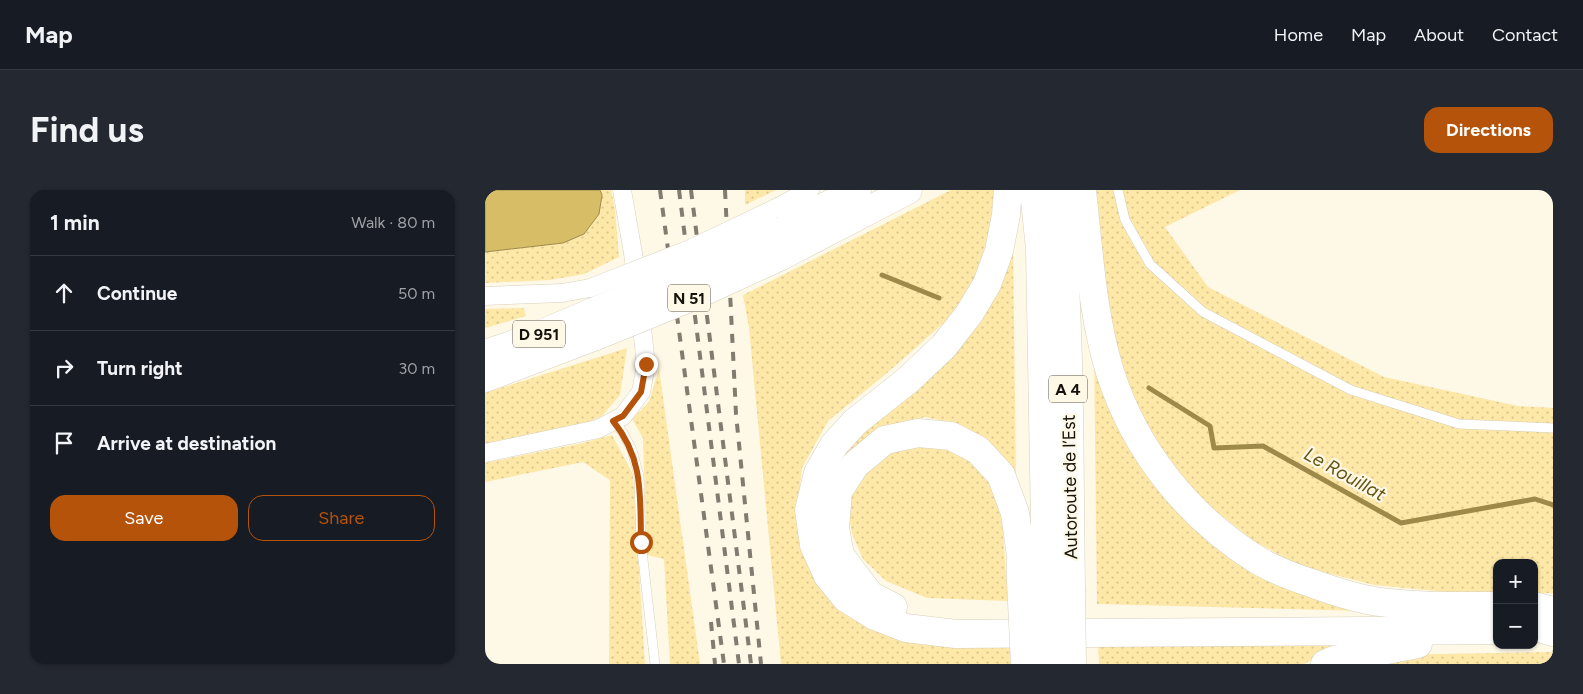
<!DOCTYPE html>
<meta charset="utf-8">
<style>
body{margin:0;font-family:Figtree,sans-serif;background:#242831;color:#f1f3f6}
.controls{position:absolute;right:15px;bottom:15px;display:grid;overflow:hidden;border-radius:10px;box-shadow:0 1px 4px #0004}
.controls button{width:45px;height:45px;display:grid;place-items:center;padding:0;border:0;border-bottom:1px solid #363941;background:#171b24;color:#f1f3f6;font:25px sans-serif}
.stop{position:absolute;width:15px;height:15px;margin:-11px;border:4px solid #b45309;border-radius:50%;background:#fff}
.stop.end{background:#b45309;border-color:#fff;box-shadow:0 1px 5px #0008}
.list{margin:0;padding:0;list-style:none}
h2{display:flex;justify-content:space-between;align-items:center;height:65px;margin:0;padding:0 20px;font-size:21px}
h2 small{font-size:16px;font-weight:400;color:#9ea1a6}
.list li{display:grid;grid-template-columns:32px 1fr auto;gap:15px;align-items:center;box-sizing:border-box;height:75px;padding:0 20px;border-top:1px solid #363941}
.list b{display:block;font-size:19px;white-space:nowrap}
.list em{font-size:16px;font-style:normal;color:#9ea1a6}
.actions{display:flex;gap:10px;padding:15px 20px}
.actions a{flex:1;padding:11px 0;border:1px solid #b45309;border-radius:15px;text-align:center;font-size:18px;color:#b45309}
.actions .main{background:#b45309;color:#fff}
.icon{flex:none;width:28px;height:28px;fill:none;stroke:currentColor;stroke-width:2;stroke-linecap:round;stroke-linejoin:round}
.map{position:relative;flex:none;width:1068px;height:474px;overflow:hidden;border-radius:15px}
header{display:flex;align-items:center;gap:30px;box-sizing:border-box;height:70px;padding:0 25px;background:#171b24;border-bottom:1px solid #363941}
header strong{font-size:24px}
nav{display:flex;gap:28px;margin-inline-start:auto;font-size:18px}
.intro{display:flex;align-items:center;justify-content:space-between;box-sizing:border-box;height:120px;padding:0 30px}
h1{margin:0;font-size:35px}
.button{padding:12px 22px;border-radius:15px;background:#b45309;color:#fff;font-size:18px;font-weight:700}
main{display:flex;gap:30px;padding:0 30px}
aside{flex:1;background:#171b24;border-radius:15px;box-shadow:0 1px 4px #0004}
.map>svg:first-child{display:block}
.grass{fill:url(#grass-dots)}
.water{fill:#d8bd67;stroke:#9d8a4b}
.lines{fill:none;stroke-linecap:round;stroke-linejoin:round}
.stream{stroke:#9d8a4b;stroke-width:5}
.lane-casing{stroke:#d7d0bb;stroke-width:10}
.street-casing{stroke:#d7d0bb;stroke-width:19}
.primary-casing{stroke:#d7d0bb;stroke-width:29}
.highway-casing{stroke:#d7d0bb;stroke-width:29}
.lane{stroke:#fff;stroke-width:9}
.street{stroke:#fff;stroke-width:18}
.primary{stroke:#fff;stroke-width:28}
.highway{stroke:#fff;stroke-width:28}
.rail{stroke:#807c70;stroke-width:4;stroke-dasharray:9 9;stroke-linecap:butt}
.street-bridge-casing{stroke:#d7d0bb;stroke-width:19;stroke-linecap:butt}
.primary-bridge-casing{stroke:#d7d0bb;stroke-width:29;stroke-linecap:butt}
.highway-bridge-casing{stroke:#d7d0bb;stroke-width:29;stroke-linecap:butt}
.street-bridge{stroke:#fff;stroke-width:18}
.primary-bridge{stroke:#fff;stroke-width:28}
.highway-bridge{stroke:#fff;stroke-width:28}
.route{stroke:#b45309;stroke-width:6}
.labels{text-anchor:middle;dominant-baseline:central;stroke-width:4.5;stroke-linejoin:round;paint-order:stroke}
.shield{fill:#fef8e7;stroke:#5a574d;stroke-width:1}
.shield-label{font-size:16px;font-weight:bold;fill:#14120b}
.street-label{font-size:18px;fill:#14120b;stroke:#fef8e7}
.water-label{font-size:19px;font-style:italic;fill:#685514;stroke:#fef8e7}
</style>
<header>
<strong>Map</strong>
<nav><a>Home</a><a>Map</a><a>About</a><a>Contact</a></nav>
</header>
<div class="intro"><h1>Find us</h1><a class="button">Directions</a></div>
<main>
<aside>
<h2>1 min<small>Walk · 80 m</small></h2>
<ul class="list">
<li><svg class="icon" aria-label="ahead" viewBox="0 0 24 24"><path d="M12 20V5M6 11l6-6 6 6"/></svg><div><b>Continue</b></div><em>50 m</em></li>
<li><svg class="icon" aria-label="right" viewBox="0 0 24 24"><path d="M7 20v-9h11M14 6l5 5-5 5"/></svg><div><b>Turn right</b></div><em>30 m</em></li>
<li><svg class="icon" aria-label="arrive" viewBox="0 0 24 24"><path d="M6 21V4h12l-3 4 3 4H6"/></svg><div><b>Arrive at destination</b></div></li>
</ul>
<div class="actions"><a class="main">Save</a><a>Share</a></div>
</aside>
<div class="map">
<svg width="1068" height="474" viewBox="0 0 1068 474">
<defs>
<pattern id="grass-dots" width="8" height="8" patternUnits="userSpaceOnUse" patternTransform="scale(1.25)"><rect width="8" height="8" fill="#fee8a7"/><path d="M2 2h.1M6 6h.1" fill="none" stroke="#d9c68e" stroke-width="1.8" stroke-linecap="round"/></pattern>
</defs>
<rect width="100%" height="100%" fill="#fef8e7"/>
<g class="grass">
<polygon points="115,0 126,0 130,19 134,67 99,84 65,90 0,93 0,62 78,53 99,44 114,24 117,5"/>
<polygon points="260,0 291,0 260,15"/>
<polygon points="466,0 509,0 509,14 503,47 489,93 461,131 402,183 343,231 317,278 312,322 368,422 526,454 527,474 296,474 264,138 258,105"/>
<polygon points="604,0 755,0 680,37 723,97 899,187 1033,216 1068,218 1068,403 1049,403 1049,373 1012,373 1012,403 962,402 889,395 815,376 769,351 732,322 696,288 656,230 627,159"/>
<polygon points="528,49 531,292 499,248 476,235 440,227 401,237 356,268"/>
<polygon points="39,118 41,126 0,138 0,119"/>
<polygon points="142,158 135,205 117,226 86,240 0,257 0,203"/>
<polygon points="609,158 690,310 878,421 612,414"/>
<polygon points="174,179 215,474 185,474 179,369 162,365 158,248 147,229 164,212"/>
<polygon points="127,245 148,284 160,474 124,474 125,290 98,272 0,292 0,273 98,253"/>
<polygon points="427,255 461,258 487,269 506,291 516,314 523,411 442,408 401,391 378,369 367,344 363,319 370,294 403,261"/>
<polygon points="898,449 840,463 819,474 614,474 613,452"/>
<polygon points="1068,462 1068,474 872,474 895,465"/>
</g>
<polygon class="water" points="0,0 115,0 117,5 114,24 99,44 78,53 0,62"/>
<g class="lines">
<g class="stream">
<polyline points="397,85 454,108"/>
<polyline points="664,198 725,236 729,258 778,256 916,333 1050,309 1068,315"/>
</g>
<g class="lane-casing">
<g id="lane">
<polyline points="633,0 640,30 665,74 718,122 866,200 974,234 1068,238"/>
<polyline points="129,231 138,243 147,260 154,286 156,352 170,474"/>
</g>
</g>
<g class="street-casing">
<g id="street">
<polyline points="137,0 148,63 152,93"/>
<polyline points="289,19 325,0"/>
<polyline points="0,106 77,103 105,98"/>
<polyline points="0,263 113,239 138,226 156,202 161,175 155,119"/>
</g>
</g>
<g class="primary-casing">
<g id="primary">
<polyline points="292,42 372,0"/>
<polyline points="296,66 423,0"/>
<polyline points="0,164 44,149 108,122"/>
<polyline points="0,188 111,146"/>
</g>
</g>
<g class="highway-casing">
<g id="highway">
<polyline points="523,0 521,25 514,61 502,94 484,124 459,156 423,190 370,232 349,255 333,283 324,320 329,355 343,386 361,408 390,426 421,438 471,444 1012,440"/>
<polyline points="549,0 555,59 561,392"/>
<path d="M573,0C586,132 584,266 586,398"/>
<path d="M597,0C604,61 607,124 625,182C650,261 704,328 774,371C791,381 811,388 829,394C851,402 872,409 895,412C933,417 973,416 1012,416"/>
<polyline points="1049,416 1068,421"/>
<polyline points="408,417 386,406 369,384 355,365 350,338 353,301 370,275 400,250 433,243 466,246 493,260 516,285 530,323 536,366 536,391"/>
<polyline points="1049,438 1054,438 1068,442"/>
<polyline points="840,474 849,470 933,454"/>
</g>
</g>
<use href="#lane" class="lane"/>
<use href="#street" class="street"/>
<use href="#primary" class="primary"/>
<use href="#highway" class="highway"/>
<g class="rail">
<polyline points="175,0 239,474"/>
<polyline points="194,0 254,474"/>
<polyline points="206,0 266,474"/>
<polyline points="240,0 251,224 276,474"/>
<polyline points="226,432 230,474"/>
</g>
<g class="street-bridge-casing">
<polyline id="street-bridge" points="105,98 205,59 289,19"/>
</g>
<g class="primary-bridge-casing">
<g id="primary-bridge">
<polyline points="108,122 209,80 292,42"/>
<polyline points="111,146 209,106 296,66"/>
</g>
</g>
<g class="highway-bridge-casing">
<g id="highway-bridge">
<polyline points="536,391 540,474"/>
<polyline points="561,392 562,474"/>
<polyline points="586,398 587,474"/>
</g>
</g>
<use href="#street-bridge" class="street-bridge"/>
<use href="#primary-bridge" class="primary-bridge"/>
<use href="#highway-bridge" class="highway-bridge"/>
</g>
<g class="lines">
<path class="route" d="M156,352C155,306 159,269 128,231L138,226L156,202L161,174"/>
</g>
<g class="labels">
<g class="shield">
<rect x="183" y="94.5" width="42" height="27" rx="4"/>
<rect x="28" y="130.5" width="52" height="27" rx="4"/>
<rect x="564" y="185.5" width="38" height="27" rx="4"/>
</g>
<g class="shield-label">
<text x="204" y="108">N 51</text>
<text x="54" y="144">D 951</text>
<text x="583" y="199">A 4</text>
</g>
<g class="street-label">
<text transform="translate(585 297) rotate(-91)">Autoroute de l’Est</text>
</g>
<g class="water-label">
<text transform="translate(860 284) rotate(29)">Le Rouillat</text>
</g>
</g>
</svg>
<div class="controls">
<button>+</button>
<button>−</button>
</div>
<div class="stop" style="left:156px;top:352px"></div>
<div class="stop end" style="left:161px;top:174px"></div>
</div>
</main>
